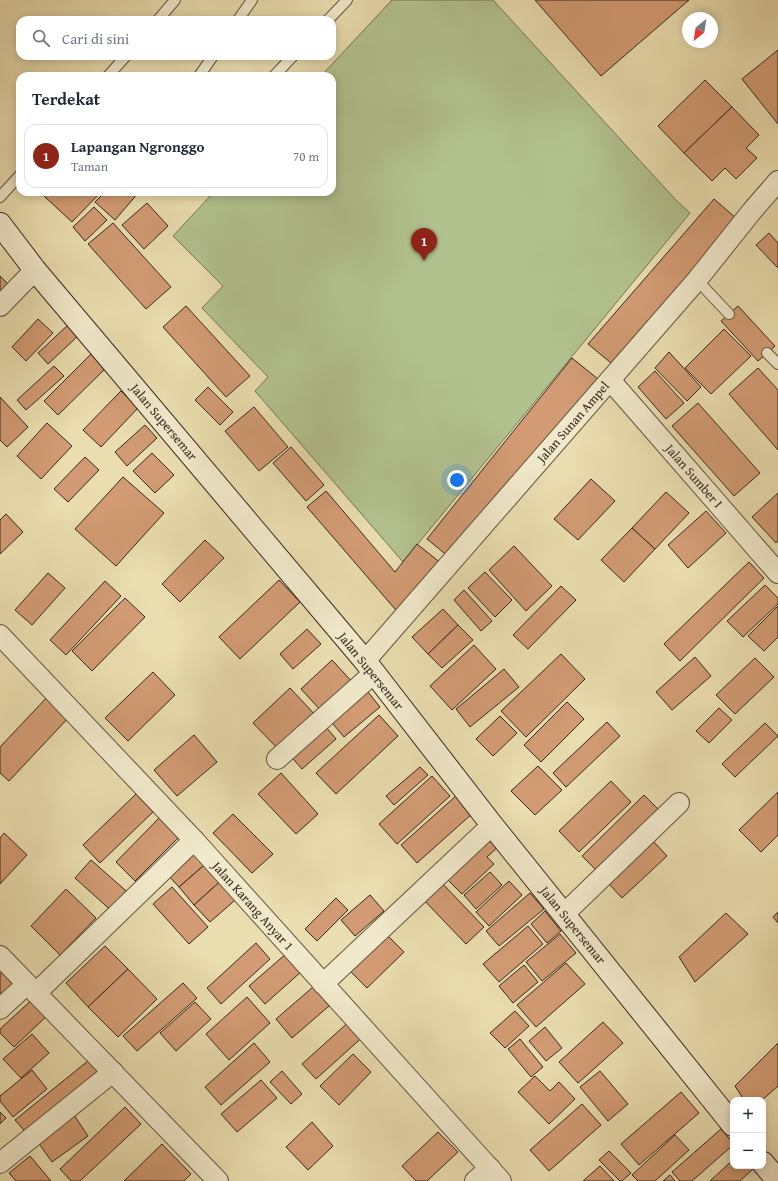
<!DOCTYPE html>
<html lang="id">
<meta charset="utf-8">
<style>
body{margin:0;font-family:"Gentium Book Plus",serif;background:#f2f2f3;color:#1f2937}
.controls{position:absolute;right:12px;bottom:12px;display:grid;overflow:hidden;border-radius:8px;box-shadow:0 2px 10px #0003}
.controls button{width:36px;height:36px;display:grid;place-items:center;padding:0;border:0;border-bottom:1px solid #e0e1e3;background:#fff;color:#1f2937;font:20px sans-serif}
.compass{position:absolute;left:682px;top:12px;width:36px;height:36px;border-radius:50%;background:#fff;box-shadow:0 2px 10px #0003;rotate:210deg}
.you{position:absolute;left:457px;top:480px;width:14px;height:14px;margin:-10px;border:3px solid #fff;border-radius:50%;background:#1a73e8;box-shadow:0 0 0 6px #1a73e833}
.badge{display:grid;place-items:center;width:26px;height:26px;border-radius:50%;background:#8f2418;color:#fff;font-size:13px;font-weight:700}
.pin{position:absolute;translate:-50% -33px;filter:drop-shadow(0 1px 2px #0008)}
.pin::after{content:'';position:absolute;top:21px;width:14px;height:12px;background:inherit;clip-path:polygon(0 0,100% 0,50% 100%)}
.list{margin:0;padding:0;list-style:none}
h2{display:flex;justify-content:space-between;align-items:center;height:52px;margin:0;padding:0 16px;font-size:17px}
h2 small{font-size:13px;font-weight:400;color:#747a83}
.list li{display:grid;grid-template-columns:26px 1fr auto;gap:12px;align-items:center;box-sizing:border-box;height:64px;margin:0 8px 8px;padding:0 8px;border:1px solid #e0e1e3;border-radius:12px}
.list b{display:block;font-size:15px;white-space:nowrap}
.list p{margin:0;font-size:13px;white-space:nowrap;color:#747a83}
.list em{font-size:13px;font-style:normal;color:#747a83}
.icon{flex:none;width:22px;height:22px;fill:none;stroke:currentColor;stroke-width:2;stroke-linecap:round;stroke-linejoin:round}
.map{position:relative;flex:none;width:778px;height:1181px;overflow:hidden}
.search{position:absolute;background:#fff;box-shadow:0 2px 10px #0003;left:16px;top:16px;width:320px;height:44px;display:flex;align-items:center;gap:10px;box-sizing:border-box;padding:0 14px;border-radius:12px;color:#747a83;font-size:15px}
.panel{position:absolute;background:#fff;box-shadow:0 2px 10px #0003;left:16px;top:72px;width:320px;height:124px;border-radius:12px}
.map>svg:first-child{display:block}
.green{fill:#b2c28f;stroke:#747557}
.building{fill:#d29b73;stroke:#36281f}
.lines{fill:none;stroke-linecap:round;stroke-linejoin:round}
.service-casing{stroke:#635543;stroke-width:12}
.minor-casing{stroke:#635543;stroke-width:22}
.secondary-casing{stroke:#36281f;stroke-width:24}
.service{stroke:#f1e9cb;stroke-width:10}
.minor{stroke:#f1e9cb;stroke-width:20}
.secondary{stroke:#f1e9cb;stroke-width:22}
.labels{text-anchor:middle;dominant-baseline:central;stroke-width:3;stroke-linejoin:round;paint-order:stroke}
.street-label{font-size:13px;fill:#36281f;stroke:#f1e9cb}
</style>
<div class="map">
<svg width="778" height="1181" viewBox="0 0 778 1181">
<rect width="100%" height="100%" fill="#eaddaf"/>
<filter id="stains"><feTurbulence type="fractalNoise" baseFrequency=".005" numOctaves="4"/><feColorMatrix values="0 0 0 0 .2 0 0 0 0 .09 0 0 0 0 .02 0 0 0 .5 -.17"/></filter>
<radialGradient id="worn" r=".72"><stop offset=".6" stop-color="#630" stop-opacity="0"/><stop offset="1" stop-color="#630" stop-opacity=".3"/></radialGradient>
<polygon class="green" points="392,0 493,0 675,199 690,213 403,562 255,391 268,377 202,308 223,286 173,236 214,192 332,192 332,76 321,76"/>
<g class="building">
<polygon points="535,0 689,0 601,76"/>
<polygon points="778,50 778,124 742,79"/>
<polygon points="705,80 732,107 684,153 658,126"/>
<polygon points="732,107 759,135 746,148 757,158 736,179 725,168 712,181 684,153"/>
<polygon points="47,192 101,192 72,222 44,196"/>
<polygon points="105,192 139,192 115,220 95,202"/>
<polygon points="714,199 737,219 611,363 588,344"/>
<polygon points="147,203 168,226 144,249 122,225"/>
<polygon points="94,207 107,220 85,241 73,227"/>
<polygon points="113,223 171,287 146,309 88,244"/>
<polygon points="769,233 778,243 778,268 756,245"/>
<polygon points="0,276 11,287 0,299"/>
<polygon points="186,306 250,376 226,397 163,327"/>
<polygon points="738,306 775,346 758,361 721,321"/>
<polygon points="38,319 53,333 26,361 12,347"/>
<polygon points="69,324 79,335 48,364 38,353"/>
<polygon points="724,329 751,356 711,394 685,368"/>
<polygon points="93,352 107,367 58,415 44,401"/>
<polygon points="669,352 701,387 687,401 655,368"/>
<polygon points="572,358 598,379 449,557 427,539"/>
<polygon points="54,366 64,376 26,410 17,400"/>
<polygon points="758,368 778,390 778,450 729,394"/>
<polygon points="655,371 684,403 666,419 638,387"/>
<polygon points="208,387 233,412 220,425 195,400"/>
<polygon points="121,391 138,408 101,447 83,430"/>
<polygon points="0,397 28,427 7,447 0,440"/>
<polygon points="698,403 760,473 734,496 672,426"/>
<polygon points="254,407 288,447 259,471 225,431"/>
<polygon points="47,423 72,446 41,479 17,456"/>
<polygon points="145,425 157,438 127,466 115,452"/>
<polygon points="291,447 324,485 306,501 273,463"/>
<polygon points="152,453 174,475 155,493 133,471"/>
<polygon points="85,457 99,470 68,502 54,489"/>
<polygon points="123,477 164,513 116,566 75,529"/>
<polygon points="591,479 615,501 578,540 554,519"/>
<polygon points="326,491 395,572 417,544 442,564 401,616 307,507"/>
<polygon points="666,492 689,513 655,549 632,528"/>
<polygon points="778,493 778,541 776,543 752,517"/>
<polygon points="706,511 726,533 688,568 668,545"/>
<polygon points="6,514 23,532 0,554 0,520"/>
<polygon points="632,528 655,549 624,582 601,560"/>
<polygon points="205,540 224,558 180,602 162,584"/>
<polygon points="514,546 552,586 526,611 489,570"/>
<polygon points="749,562 764,578 680,661 664,644"/>
<polygon points="485,572 512,600 495,617 468,588"/>
<polygon points="48,573 65,588 32,625 15,610"/>
<polygon points="279,580 300,602 240,659 219,637"/>
<polygon points="105,581 121,596 66,655 50,640"/>
<polygon points="765,585 778,598 778,604 743,637 727,621"/>
<polygon points="561,586 576,600 528,649 513,635"/>
<polygon points="464,590 492,621 481,631 454,600"/>
<polygon points="125,598 145,617 92,671 72,651"/>
<polygon points="778,606 778,637 764,651 748,636"/>
<polygon points="443,609 458,625 428,654 412,637"/>
<polygon points="458,625 473,640 442,668 428,654"/>
<polygon points="307,629 321,644 293,669 280,654"/>
<polygon points="474,645 496,669 452,710 430,686"/>
<polygon points="561,654 585,679 526,737 501,711"/>
<polygon points="695,657 711,676 672,710 656,692"/>
<polygon points="755,658 774,677 735,714 716,695"/>
<polygon points="332,660 356,686 324,714 301,689"/>
<polygon points="504,669 519,687 470,727 456,709"/>
<polygon points="153,672 175,695 128,741 105,718"/>
<polygon points="364,687 380,707 344,737 328,718"/>
<polygon points="290,688 318,718 282,753 253,723"/>
<polygon points="50,694 72,714 9,781 0,773 0,747"/>
<polygon points="567,702 584,719 541,762 524,745"/>
<polygon points="719,708 732,720 709,743 696,731"/>
<polygon points="379,715 398,736 336,794 316,773"/>
<polygon points="500,716 517,733 493,756 476,739"/>
<polygon points="322,722 336,739 302,769 287,752"/>
<polygon points="607,722 620,736 566,787 553,773"/>
<polygon points="765,723 778,736 735,777 722,764"/>
<polygon points="194,735 217,762 177,796 154,770"/>
<polygon points="538,766 562,790 535,815 511,791"/>
<polygon points="420,767 428,775 394,805 386,796"/>
<polygon points="281,773 318,814 296,834 258,794"/>
<polygon points="432,776 450,796 397,844 379,824"/>
<polygon points="611,781 631,802 579,852 559,831"/>
<polygon points="778,792 778,835 761,852 739,830"/>
<polygon points="136,794 153,812 100,863 83,845"/>
<polygon points="457,795 473,813 417,863 401,845"/>
<polygon points="644,795 662,813 600,874 582,856"/>
<polygon points="233,814 273,854 252,873 213,833"/>
<polygon points="160,817 180,836 135,881 116,862"/>
<polygon points="4,833 27,855 0,884 0,838"/>
<polygon points="487,833 499,846 487,857 494,864 462,894 443,875"/>
<polygon points="653,841 667,856 622,898 609,884"/>
<polygon points="196,845 210,860 179,887 165,872"/>
<polygon points="91,860 133,897 116,915 75,878"/>
<polygon points="210,860 225,877 194,905 179,887"/>
<polygon points="490,872 502,885 476,909 464,895"/>
<polygon points="225,877 241,895 210,922 194,905"/>
<polygon points="439,880 484,927 466,944 421,897"/>
<polygon points="509,881 522,895 489,926 476,912"/>
<polygon points="172,887 208,927 189,944 153,904"/>
<polygon points="66,889 96,918 60,955 31,926"/>
<polygon points="530,893 544,909 499,946 486,931"/>
<polygon points="370,895 384,911 355,936 341,920"/>
<polygon points="336,898 348,910 317,941 305,929"/>
<polygon points="545,911 561,931 547,943 531,924"/>
<polygon points="778,912 778,923 773,917"/>
<polygon points="726,913 748,934 695,982 679,957"/>
<polygon points="528,926 543,944 499,982 483,964"/>
<polygon points="386,934 404,952 367,988 349,970"/>
<polygon points="560,934 576,953 542,981 526,962"/>
<polygon points="256,943 270,959 221,1004 207,988"/>
<polygon points="105,946 128,969 88,1007 66,983"/>
<polygon points="287,953 302,971 265,1004 249,986"/>
<polygon points="566,963 585,984 536,1027 517,1005"/>
<polygon points="524,965 538,982 513,1003 499,986"/>
<polygon points="128,969 157,999 118,1037 88,1007"/>
<polygon points="2,972 17,989 0,1003 0,974"/>
<polygon points="183,983 197,998 137,1051 123,1036"/>
<polygon points="313,987 329,1006 292,1038 276,1019"/>
<polygon points="35,997 50,1013 14,1047 0,1033 0,1029"/>
<polygon points="247,997 270,1023 229,1060 206,1034"/>
<polygon points="195,1002 211,1019 176,1051 160,1033"/>
<polygon points="515,1011 529,1026 505,1048 490,1033"/>
<polygon points="352,1019 366,1034 316,1079 302,1064"/>
<polygon points="603,1022 623,1043 578,1083 559,1062"/>
<polygon points="545,1027 562,1048 546,1061 529,1041"/>
<polygon points="32,1034 49,1053 21,1078 3,1059"/>
<polygon points="520,1039 543,1067 531,1077 508,1049"/>
<polygon points="254,1043 270,1062 221,1105 205,1087"/>
<polygon points="778,1043 778,1086 762,1100 744,1100 735,1086"/>
<polygon points="353,1054 371,1072 339,1105 320,1086"/>
<polygon points="94,1056 108,1072 29,1136 15,1120"/>
<polygon points="32,1070 47,1089 13,1117 0,1101 0,1096"/>
<polygon points="282,1071 302,1094 291,1104 270,1082"/>
<polygon points="600,1071 628,1104 608,1121 580,1087"/>
<polygon points="535,1076 550,1091 559,1082 575,1099 549,1124 518,1092"/>
<polygon points="261,1080 277,1098 237,1132 221,1114"/>
<polygon points="681,1092 699,1113 639,1165 621,1144"/>
<polygon points="582,1104 601,1125 549,1171 530,1150"/>
<polygon points="125,1107 141,1124 80,1181 71,1181 60,1169"/>
<polygon points="0,1112 6,1118 0,1124"/>
<polygon points="72,1112 88,1136 52,1162 35,1138"/>
<polygon points="312,1122 333,1146 308,1170 286,1147"/>
<polygon points="721,1129 733,1143 733,1145 692,1181 680,1181 672,1172"/>
<polygon points="438,1132 458,1152 427,1181 416,1181 402,1166"/>
<polygon points="675,1135 689,1150 655,1181 638,1181 632,1175"/>
<polygon points="162,1144 191,1174 184,1181 124,1181"/>
<polygon points="609,1151 631,1173 622,1181 620,1181 599,1160"/>
<polygon points="30,1156 51,1181 16,1181 9,1173"/>
<polygon points="733,1160 733,1166 750,1166 753,1169 740,1181 710,1181"/>
<polygon points="600,1166 614,1181 583,1181"/>
<polygon points="670,1175 675,1181 663,1181"/>
</g>
<g class="lines">
<g class="service-casing">
<g id="service">
<polyline points="158,20 175,0"/>
<polyline points="238,20 252,0"/>
<polyline points="328,20 347,0"/>
<polyline points="108,76 126,56"/>
<polyline points="199,76 213,56"/>
<polyline points="274,76 293,56"/>
<polyline points="0,197 20,175"/>
<polyline points="697,280 729,314"/>
<polyline points="767,353 778,364"/>
</g>
</g>
<g class="minor-casing">
<g id="minor">
<polyline points="0,306 35,270"/>
<polyline points="610,380 778,573"/>
<polyline points="0,635 194,840 501,1181"/>
<polyline points="365,661 697,280 752,211 778,181"/>
<polyline points="277,759 374,673"/>
<polyline points="564,914 679,803"/>
<polyline points="0,956 218,1181"/>
<polyline points="323,984 492,825"/>
<polyline points="36,993 194,840"/>
<polyline points="0,1009 27,984"/>
<polyline points="0,1163 113,1072"/>
<polyline points="475,1181 490,1168"/>
</g>
</g>
<g class="secondary-casing">
<g id="secondary">
<polyline points="0,224 35,270 365,661 492,825 733,1125"/>
<polyline points="763,1163 778,1181"/>
</g>
</g>
<use href="#service" class="service"/>
<use href="#minor" class="minor"/>
<use href="#secondary" class="secondary"/>
</g>
<g class="labels">
<g class="street-label">
<text transform="translate(164 422) rotate(50)">Jalan Supersemar</text>
<text transform="translate(573 422) rotate(-49)">Jalan Sunan Ampel</text>
<text transform="translate(694 476) rotate(49)">Jalan Sumber I</text>
<text transform="translate(371 671) rotate(51)">Jalan Supersemar</text>
<text transform="translate(253 906) rotate(48)">Jalan Karang Anyar 1</text>
<text transform="translate(573 925) rotate(51)">Jalan Supersemar</text>
</g>
</g>
<rect width="100%" height="100%" filter="url(#stains)"/>
<rect width="100%" height="100%" fill="url(#worn)"/>
</svg>
<div class="controls">
<button>+</button>
<button>−</button>
</div>
<svg class="compass" viewBox="-18 -18 36 36"><path d="M0-13l5 13h-10z" fill="#e53935"/><path d="M0 13l5-13h-10z" fill="#747a83"/></svg>
<div class="you"></div>
<div class="pin badge" style="left:424px;top:261px">1</div>
<div class="search"><svg class="icon" aria-label="search" viewBox="0 0 24 24"><circle cx="10" cy="10" r="6"/><path d="M15 15l6 6"/></svg>Cari di sini</div>
<section class="panel">
<h2>Terdekat<small></small></h2>
<ul class="list">
<li><span class="badge">1</span><div><b>Lapangan Ngronggo</b><p>Taman</p></div><em>70 m</em></li>
</ul>
</section>
</div>
